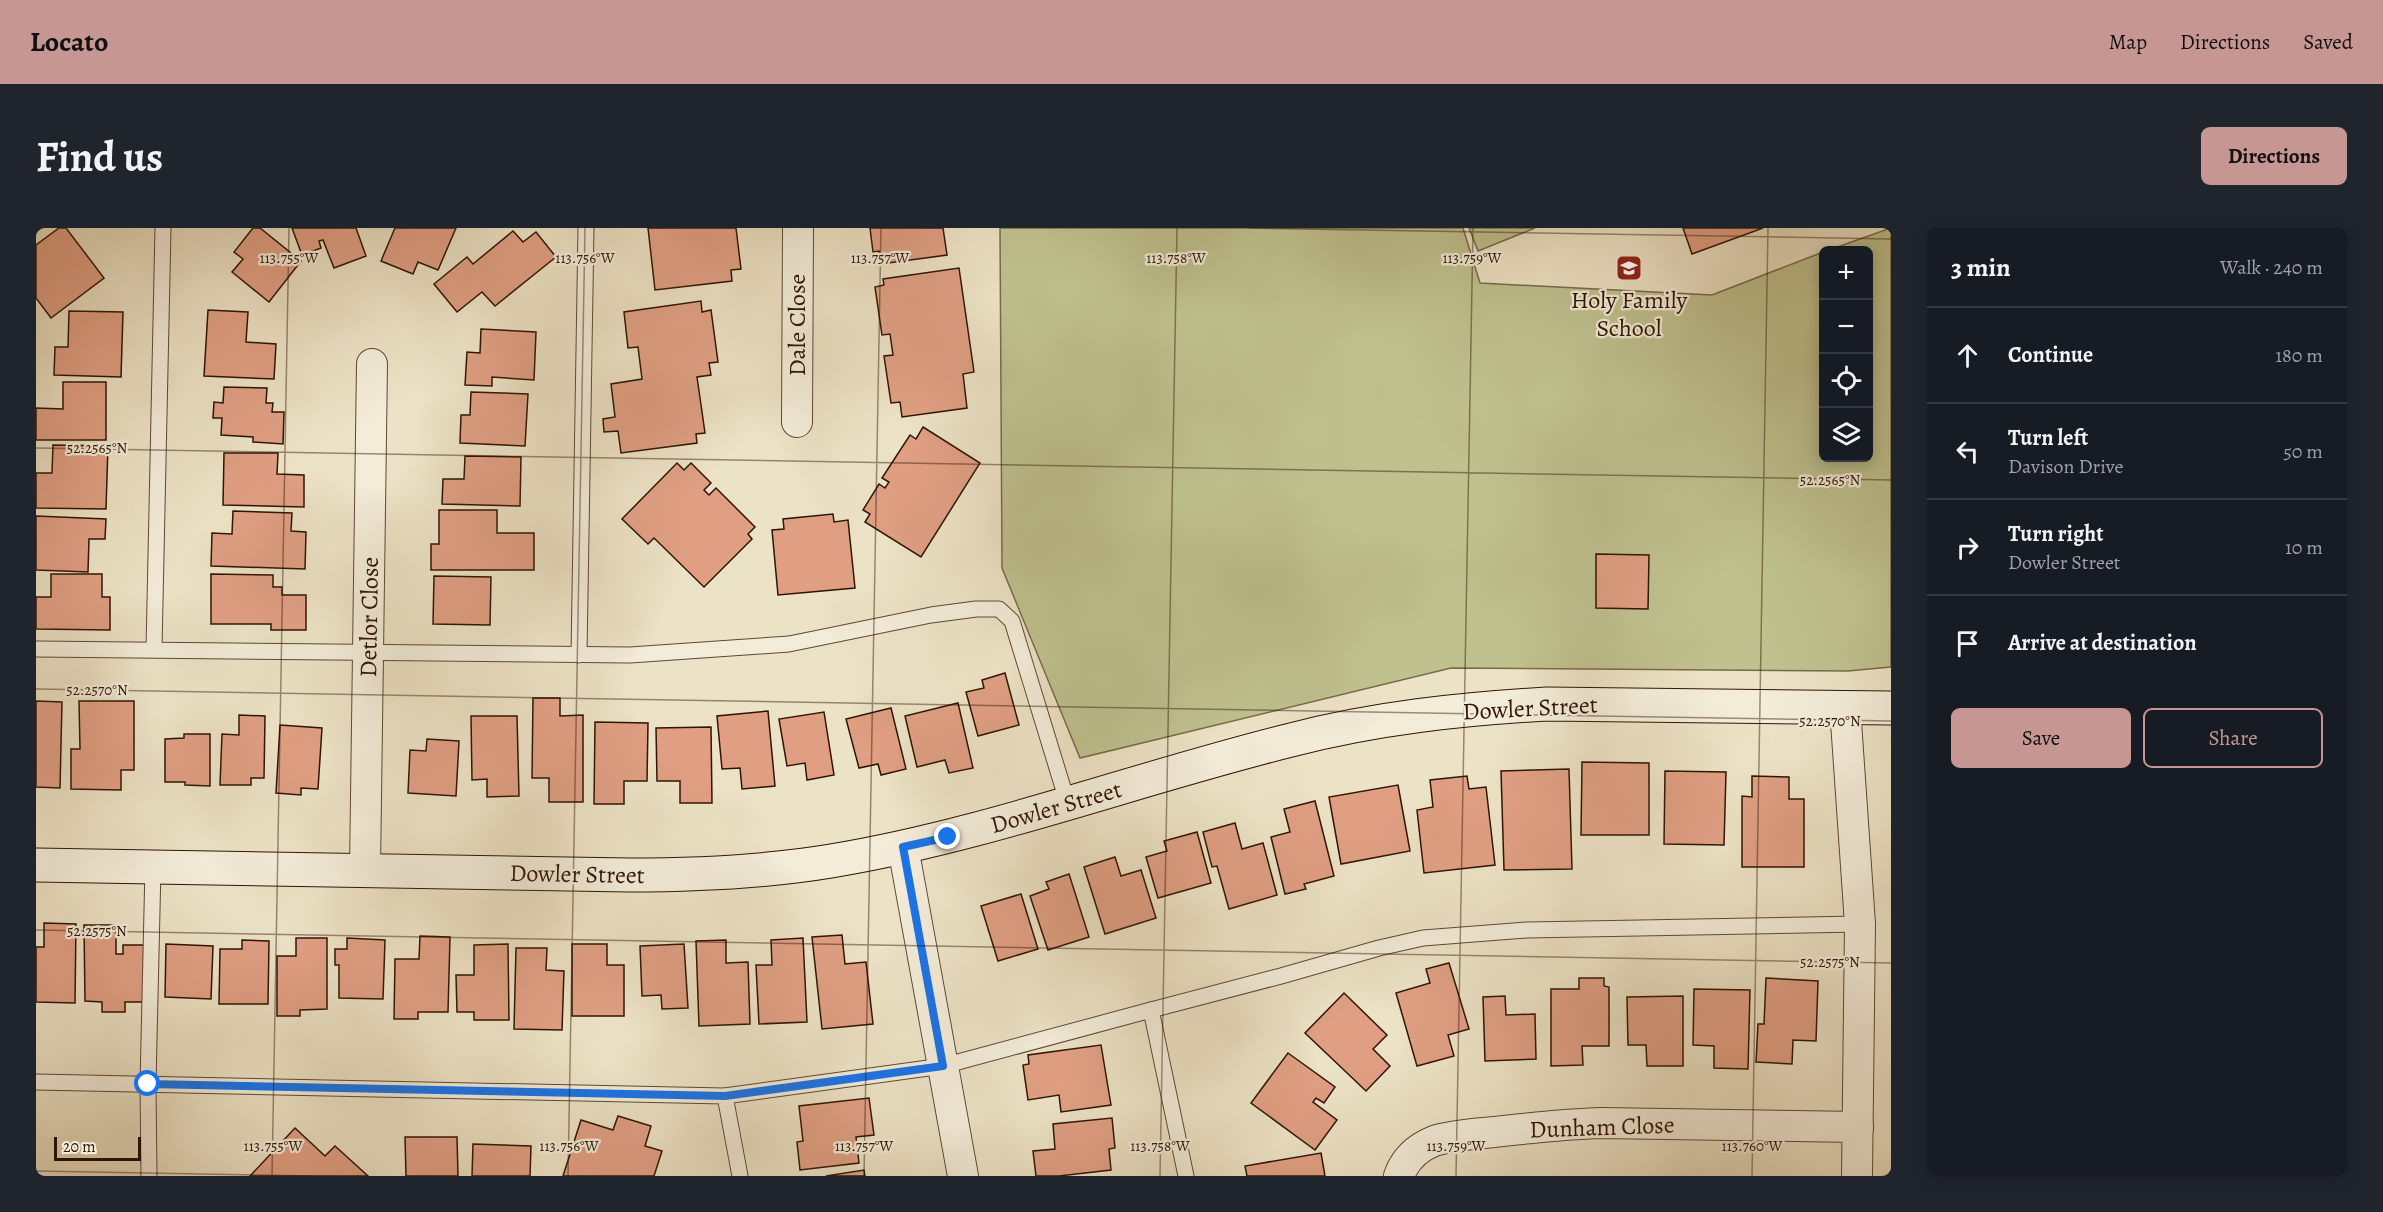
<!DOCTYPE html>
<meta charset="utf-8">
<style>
body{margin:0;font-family:Alegreya,serif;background:#20242c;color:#f1f3f6}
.controls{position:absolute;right:18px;top:18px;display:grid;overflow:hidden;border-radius:9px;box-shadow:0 3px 15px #0003}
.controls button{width:54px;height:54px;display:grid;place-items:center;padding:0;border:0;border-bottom:2px solid #363941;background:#171b24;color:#f1f3f6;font:30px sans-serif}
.scale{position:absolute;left:18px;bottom:15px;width:87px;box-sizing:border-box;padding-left:6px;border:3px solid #2f1503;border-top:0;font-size:16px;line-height:21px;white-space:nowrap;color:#2f1503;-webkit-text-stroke:4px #f3ecd9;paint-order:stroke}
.stop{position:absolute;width:18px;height:18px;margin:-14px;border:4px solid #1a73e8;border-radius:50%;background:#fff}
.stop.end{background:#1a73e8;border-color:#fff;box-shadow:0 2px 6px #0008}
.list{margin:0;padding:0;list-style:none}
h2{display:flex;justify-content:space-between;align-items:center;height:78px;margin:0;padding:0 24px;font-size:26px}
h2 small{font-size:20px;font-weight:400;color:#9ea1a6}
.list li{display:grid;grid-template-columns:39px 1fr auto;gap:18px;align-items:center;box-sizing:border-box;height:96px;padding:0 24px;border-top:2px solid #363941}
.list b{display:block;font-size:22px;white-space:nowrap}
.list p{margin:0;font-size:20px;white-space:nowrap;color:#9ea1a6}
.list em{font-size:20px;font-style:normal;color:#9ea1a6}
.actions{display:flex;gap:12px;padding:18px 24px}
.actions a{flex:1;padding:14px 0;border:2px solid #c59692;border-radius:9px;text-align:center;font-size:21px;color:#c59692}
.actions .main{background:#c59692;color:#111}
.icon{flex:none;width:33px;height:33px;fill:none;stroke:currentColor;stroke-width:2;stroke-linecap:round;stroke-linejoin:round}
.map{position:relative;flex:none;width:1855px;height:948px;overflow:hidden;border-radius:9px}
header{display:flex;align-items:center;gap:36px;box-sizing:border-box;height:84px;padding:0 30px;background:#c59692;color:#111}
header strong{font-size:28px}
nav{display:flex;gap:33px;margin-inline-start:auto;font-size:21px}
.intro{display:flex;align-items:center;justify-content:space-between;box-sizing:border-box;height:144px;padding:0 36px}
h1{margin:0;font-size:42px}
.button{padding:15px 27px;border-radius:9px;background:#c59692;color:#111;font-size:21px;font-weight:700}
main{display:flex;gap:36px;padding:0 36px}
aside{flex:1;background:#171b24;border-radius:9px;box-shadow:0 3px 15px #0003}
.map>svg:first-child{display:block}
.green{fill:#bfc18f;stroke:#776b49;stroke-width:1.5}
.building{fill:#e09f83;stroke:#2f1503;stroke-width:1.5}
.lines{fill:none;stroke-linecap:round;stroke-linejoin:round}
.lane-casing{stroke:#5e4834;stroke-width:17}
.street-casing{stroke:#5e4834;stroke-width:32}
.secondary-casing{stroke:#2f1503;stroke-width:35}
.lane{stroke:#f3ecd9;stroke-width:15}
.street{stroke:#f3ecd9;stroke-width:30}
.secondary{stroke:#f3ecd9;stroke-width:33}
.route{stroke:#1a73e8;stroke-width:8}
.ticks{fill:none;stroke:#2f1503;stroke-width:1.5;stroke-opacity:0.45}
.labels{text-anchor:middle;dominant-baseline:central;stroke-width:4.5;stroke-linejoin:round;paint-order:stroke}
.poi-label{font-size:24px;fill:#2f1503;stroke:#f3ecd9}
.street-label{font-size:24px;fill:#2f1503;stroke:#f3ecd9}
.ticks-label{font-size:15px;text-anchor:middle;fill:#2f1503;stroke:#f3ecd9;stroke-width:4.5;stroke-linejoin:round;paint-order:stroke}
</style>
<header>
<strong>Locato</strong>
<nav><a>Map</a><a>Directions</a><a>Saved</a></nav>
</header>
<div class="intro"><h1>Find us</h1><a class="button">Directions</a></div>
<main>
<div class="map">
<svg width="1855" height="948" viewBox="0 0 1855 948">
<rect width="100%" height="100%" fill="#ece2c5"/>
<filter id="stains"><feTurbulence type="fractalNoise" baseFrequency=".00333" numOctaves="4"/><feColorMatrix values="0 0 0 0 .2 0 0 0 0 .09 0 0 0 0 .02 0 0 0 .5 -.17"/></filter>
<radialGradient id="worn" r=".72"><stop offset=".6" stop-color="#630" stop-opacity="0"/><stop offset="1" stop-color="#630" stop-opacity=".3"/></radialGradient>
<g class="green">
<polygon points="964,0 1427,0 1444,55 1676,67 1787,24 1788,230 1832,230 1832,22 1793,22 1855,0 1855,439 1812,443 1415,440 1044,530 966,340"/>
<polygon points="1433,0 1499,0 1442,23"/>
</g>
<g class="building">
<polygon points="23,0 30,0 68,50 15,90 0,70 0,17"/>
<polygon points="217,0 224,0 265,33 233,74 196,44 207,31 198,24"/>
<polygon points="256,0 320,0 330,28 298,40 287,12 283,13 285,20 266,27"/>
<polygon points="359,0 420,0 402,42 382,34 377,46 345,33"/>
<polygon points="612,0 700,0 705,41 695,42 696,53 619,62"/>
<polygon points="834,0 907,0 911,27 845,36 843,23 837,24"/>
<polygon points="1647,0 1727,0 1656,26"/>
<polygon points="477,3 487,14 500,4 520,29 459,78 446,64 421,84 398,56 431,29 437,36"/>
<polygon points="923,40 938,144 927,146 931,180 866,189 864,174 855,175 848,128 857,127 854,106 846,107 839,59 848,57 847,51"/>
<polygon points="665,73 666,84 675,82 682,134 673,135 675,147 661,149 669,205 660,206 661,215 585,225 582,203 568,204 567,191 579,189 575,156 606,151 602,119 592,120 588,84"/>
<polygon points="172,82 212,84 210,114 240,116 238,151 168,148"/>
<polygon points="33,83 87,84 85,149 18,147 19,119 32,119"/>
<polygon points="445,101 500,104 498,152 456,149 456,158 429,157 431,124 444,125"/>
<polygon points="27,154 70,154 70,212 0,212 0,180 27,181"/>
<polygon points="188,159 231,160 230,175 237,175 236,184 248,184 247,216 217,214 217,209 185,207 186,190 177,190 178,174 187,175"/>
<polygon points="435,164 492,166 489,218 424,215 425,187 434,187"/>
<polygon points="887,199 944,235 885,329 829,294 834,286 827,282 843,256 849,260 853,254 846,250 874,207 880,211"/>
<polygon points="17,217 72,218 70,281 0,280 0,245 16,245"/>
<polygon points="188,225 242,225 241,246 268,247 268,279 187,277"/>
<polygon points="429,228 485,229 484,278 406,276 407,251 428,251"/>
<polygon points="641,235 648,242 655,235 675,255 668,262 673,267 680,260 719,299 712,306 716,311 668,359 618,310 612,316 586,291"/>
<polygon points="403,282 461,282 461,305 498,305 498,342 395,342 395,316 403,316"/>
<polygon points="197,283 256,285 255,303 270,304 269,341 175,338 176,305 196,306"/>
<polygon points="797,286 798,294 812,292 819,360 742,367 736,302 748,301 747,291"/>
<polygon points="0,288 70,291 69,311 53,311 52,344 0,342"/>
<polygon points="1560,326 1613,327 1612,381 1560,380"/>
<polygon points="15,346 66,346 66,369 74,369 74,402 0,401 0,369 15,369"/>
<polygon points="175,346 237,347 237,359 246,359 246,367 270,367 270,402 235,402 235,396 175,396"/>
<polygon points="398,348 455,349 454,397 397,396"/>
<polygon points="969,445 983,497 942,508 930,464 948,460 946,452"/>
<polygon points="497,470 524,470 524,488 547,487 547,574 513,574 513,550 496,550"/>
<polygon points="0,473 26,474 24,560 0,559"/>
<polygon points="43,473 98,473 98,542 85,542 85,562 35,561 35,521 44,521"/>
<polygon points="922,475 937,540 913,545 909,532 881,539 869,488"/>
<polygon points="855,480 870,541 845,547 842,536 823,540 810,491"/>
<polygon points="732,483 739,558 706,561 704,540 686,541 681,488"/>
<polygon points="788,484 798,547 771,552 769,535 751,538 743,491"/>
<polygon points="203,487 229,488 228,550 215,550 215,557 184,557 186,506 203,507"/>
<polygon points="435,488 481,488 483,568 451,569 451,551 436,552"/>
<polygon points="559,494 612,495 611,553 588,553 588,576 558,576"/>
<polygon points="244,497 286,500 282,561 265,560 265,567 240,565"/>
<polygon points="675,499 676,575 644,575 644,553 621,553 620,500"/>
<polygon points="148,506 174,506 174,558 149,557 149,554 129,554 129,511 148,510"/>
<polygon points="391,511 423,513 420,568 372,565 374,522 390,523"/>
<polygon points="1546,534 1613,535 1613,607 1545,607"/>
<polygon points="1533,541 1536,641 1468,642 1465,543"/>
<polygon points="1629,543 1690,544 1688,617 1628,616"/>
<polygon points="1431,548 1433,561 1450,559 1459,637 1388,645 1381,582 1397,579 1394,552"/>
<polygon points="1716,548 1753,549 1753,571 1768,571 1768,639 1706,639 1706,568 1716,569"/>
<polygon points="1362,557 1374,623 1305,636 1293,569"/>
<polygon points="1279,573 1298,648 1268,656 1270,661 1249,666 1235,609 1254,604 1248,581"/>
<polygon points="1199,595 1206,621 1227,615 1241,667 1193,681 1181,638 1176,639 1167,604"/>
<polygon points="1161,604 1175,655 1122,670 1110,629 1131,623 1128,613"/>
<polygon points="1079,629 1085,648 1105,642 1120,690 1069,706 1048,639"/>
<polygon points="1033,646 1053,709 1012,722 994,668 1013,661 1010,654"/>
<polygon points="985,666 1002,721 962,733 945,678"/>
<polygon points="8,695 40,696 39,775 0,774 0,719 8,719"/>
<polygon points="48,697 80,697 80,726 87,726 87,717 111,717 111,774 89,774 89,784 66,784 66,774 49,773"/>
<polygon points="806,707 809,736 830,734 837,796 786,801 776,709"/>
<polygon points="384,708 414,709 412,784 382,784 382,791 358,791 359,731 383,731"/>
<polygon points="260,710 291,710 291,781 264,782 264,788 241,788 241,728 260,728"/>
<polygon points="311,710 349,712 347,771 303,770 303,737 299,737 299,721 311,721"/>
<polygon points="767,710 771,794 723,796 720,737 736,737 735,712"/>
<polygon points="206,712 233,713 232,776 183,776 184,721 206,721"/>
<polygon points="690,712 690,735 712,734 714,796 663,798 660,713"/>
<polygon points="130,716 177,718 175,771 129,769"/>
<polygon points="472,716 473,792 438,792 438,784 421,784 420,747 438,747 438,717"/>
<polygon points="536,716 571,716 571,737 588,737 588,788 536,788"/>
<polygon points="648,716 652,780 626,781 625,767 606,768 604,718"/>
<polygon points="480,720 511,720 510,742 528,743 526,802 478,801"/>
<polygon points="1413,735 1433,801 1412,807 1418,828 1381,838 1360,765 1394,755 1390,741"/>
<polygon points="1543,750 1568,750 1568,758 1573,759 1573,818 1546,818 1547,837 1515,838 1515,761 1543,761"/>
<polygon points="1730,750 1782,753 1780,813 1757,812 1756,836 1720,834 1722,796 1728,796"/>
<polygon points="1658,761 1714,762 1712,841 1678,840 1678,818 1657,817"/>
<polygon points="1308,765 1351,807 1337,821 1354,838 1330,863 1269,805"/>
<polygon points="1469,768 1470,787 1499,786 1500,831 1449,833 1447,769"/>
<polygon points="1647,768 1647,838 1611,838 1610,817 1592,817 1591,769"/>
<polygon points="1065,817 1075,877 1025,884 1023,867 992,872 987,837 993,836 992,827"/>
<polygon points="1252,825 1299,859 1288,875 1280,870 1277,874 1301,892 1279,922 1215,875"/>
<polygon points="833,870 838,907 820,909 823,935 764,942 761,914 767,913 763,878"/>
<polygon points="582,888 615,898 609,918 626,923 618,948 527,948 545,892 577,902"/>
<polygon points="1076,890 1079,920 1073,921 1075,942 1023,948 1000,948 997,923 1019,921 1017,896"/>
<polygon points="259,900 289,928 299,918 332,948 214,948"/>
<polygon points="369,909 421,909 422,948 370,948"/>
<polygon points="437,916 495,918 494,948 436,948"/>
<polygon points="1285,925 1289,948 1211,948 1209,938"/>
<polygon points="828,942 829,948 790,948"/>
</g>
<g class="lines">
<g class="lane-casing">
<g id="lane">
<polyline points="0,421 594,427 753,416 895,387 940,381 963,381 976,393 1032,576"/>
<polyline points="118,421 127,0"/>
<polyline points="543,427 550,0"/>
<polyline points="1115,782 1245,748 1343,720 1387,710 1491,702 1824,696"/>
<polyline points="0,854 689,868 704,948"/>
<polyline points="689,868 907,838 1115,782 1150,948"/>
<polyline points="113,948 112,856 117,639"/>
</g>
</g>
<g class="street-casing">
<g id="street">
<polyline points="761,194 762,0"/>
<polyline points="1809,479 1824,696 1821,948"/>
<polyline points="867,619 927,948"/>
<polyline points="329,642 336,136"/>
<path d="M1363,948C1369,931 1381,920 1398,913C1417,907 1438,906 1458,904C1494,900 1529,896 1565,895L1822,899"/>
</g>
</g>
<g class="secondary-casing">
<path id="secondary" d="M0,637L593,647C661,647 729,644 795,633C952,607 1101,550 1255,512C1339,490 1425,481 1511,476L1855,480"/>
</g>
<use href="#lane" class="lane"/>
<use href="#street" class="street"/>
<use href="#secondary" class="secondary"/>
</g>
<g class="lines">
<polyline class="route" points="112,856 689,868 907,838 867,619 912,609"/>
</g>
<path class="ticks" d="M1212,0L1855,11M0,220L1855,252M0,461L1855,493M0,702L1855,735M0,943L274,948M236,948L253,0M532,948L549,0M828,948L845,0M1124,948L1141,0M1420,948L1437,0M1716,948L1732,0"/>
<defs>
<g id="school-square" transform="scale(1.35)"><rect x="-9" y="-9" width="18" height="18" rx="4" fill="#8f2418" stroke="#f3ecd9"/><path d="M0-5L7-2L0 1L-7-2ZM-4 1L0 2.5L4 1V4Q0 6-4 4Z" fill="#fff"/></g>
</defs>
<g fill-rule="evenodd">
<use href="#school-square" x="1593" y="40"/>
</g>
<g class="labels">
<g class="poi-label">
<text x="1593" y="72">Holy Family<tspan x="1593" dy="28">School</tspan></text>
</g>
<g class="street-label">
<text transform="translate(761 97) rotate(-90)">Dale Close</text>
<text transform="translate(333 389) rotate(-89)">Detlor Close</text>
<text transform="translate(1494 480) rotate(-3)">Dowler Street</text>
<text transform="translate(1020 579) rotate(-16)">Dowler Street</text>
<text transform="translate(541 646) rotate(1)">Dowler Street</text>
<text transform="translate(1566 899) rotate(-2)">Dunham Close</text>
</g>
</g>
<g class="ticks-label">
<text x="253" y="35">113.755°W</text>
<text x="549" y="35">113.756°W</text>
<text x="844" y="35">113.757°W</text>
<text x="1140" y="35">113.758°W</text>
<text x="1436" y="35">113.759°W</text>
<text x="61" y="225">52.2565°N</text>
<text x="1794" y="257">52.2565°N</text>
<text x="61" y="467">52.2570°N</text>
<text x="1794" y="498">52.2570°N</text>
<text x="61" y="708">52.2575°N</text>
<text x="1794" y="739">52.2575°N</text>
<text x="237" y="923">113.755°W</text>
<text x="533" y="923">113.756°W</text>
<text x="828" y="923">113.757°W</text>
<text x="1124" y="923">113.758°W</text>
<text x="1420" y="923">113.759°W</text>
<text x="1716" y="923">113.760°W</text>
</g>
<rect width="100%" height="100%" filter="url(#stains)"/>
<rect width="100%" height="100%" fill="url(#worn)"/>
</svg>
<div class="controls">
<button>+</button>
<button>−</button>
<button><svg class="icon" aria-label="locate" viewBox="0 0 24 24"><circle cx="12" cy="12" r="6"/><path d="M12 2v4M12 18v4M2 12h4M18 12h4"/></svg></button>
<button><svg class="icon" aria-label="layers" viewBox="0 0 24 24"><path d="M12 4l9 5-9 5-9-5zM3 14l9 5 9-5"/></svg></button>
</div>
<div class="scale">20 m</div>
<div class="stop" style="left:112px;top:856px"></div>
<div class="stop end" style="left:912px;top:609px"></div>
</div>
<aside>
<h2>3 min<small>Walk · 240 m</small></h2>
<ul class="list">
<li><svg class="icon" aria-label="ahead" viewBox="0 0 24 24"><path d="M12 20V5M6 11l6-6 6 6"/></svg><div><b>Continue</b></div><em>180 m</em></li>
<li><svg class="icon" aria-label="left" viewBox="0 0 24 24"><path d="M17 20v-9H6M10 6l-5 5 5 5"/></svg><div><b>Turn left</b><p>Davison Drive</p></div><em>50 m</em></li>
<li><svg class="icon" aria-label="right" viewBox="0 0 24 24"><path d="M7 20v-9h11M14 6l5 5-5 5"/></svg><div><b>Turn right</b><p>Dowler Street</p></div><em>10 m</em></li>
<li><svg class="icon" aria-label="arrive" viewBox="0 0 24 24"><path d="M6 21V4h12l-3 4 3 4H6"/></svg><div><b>Arrive at destination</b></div></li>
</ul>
<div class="actions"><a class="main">Save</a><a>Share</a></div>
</aside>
</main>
